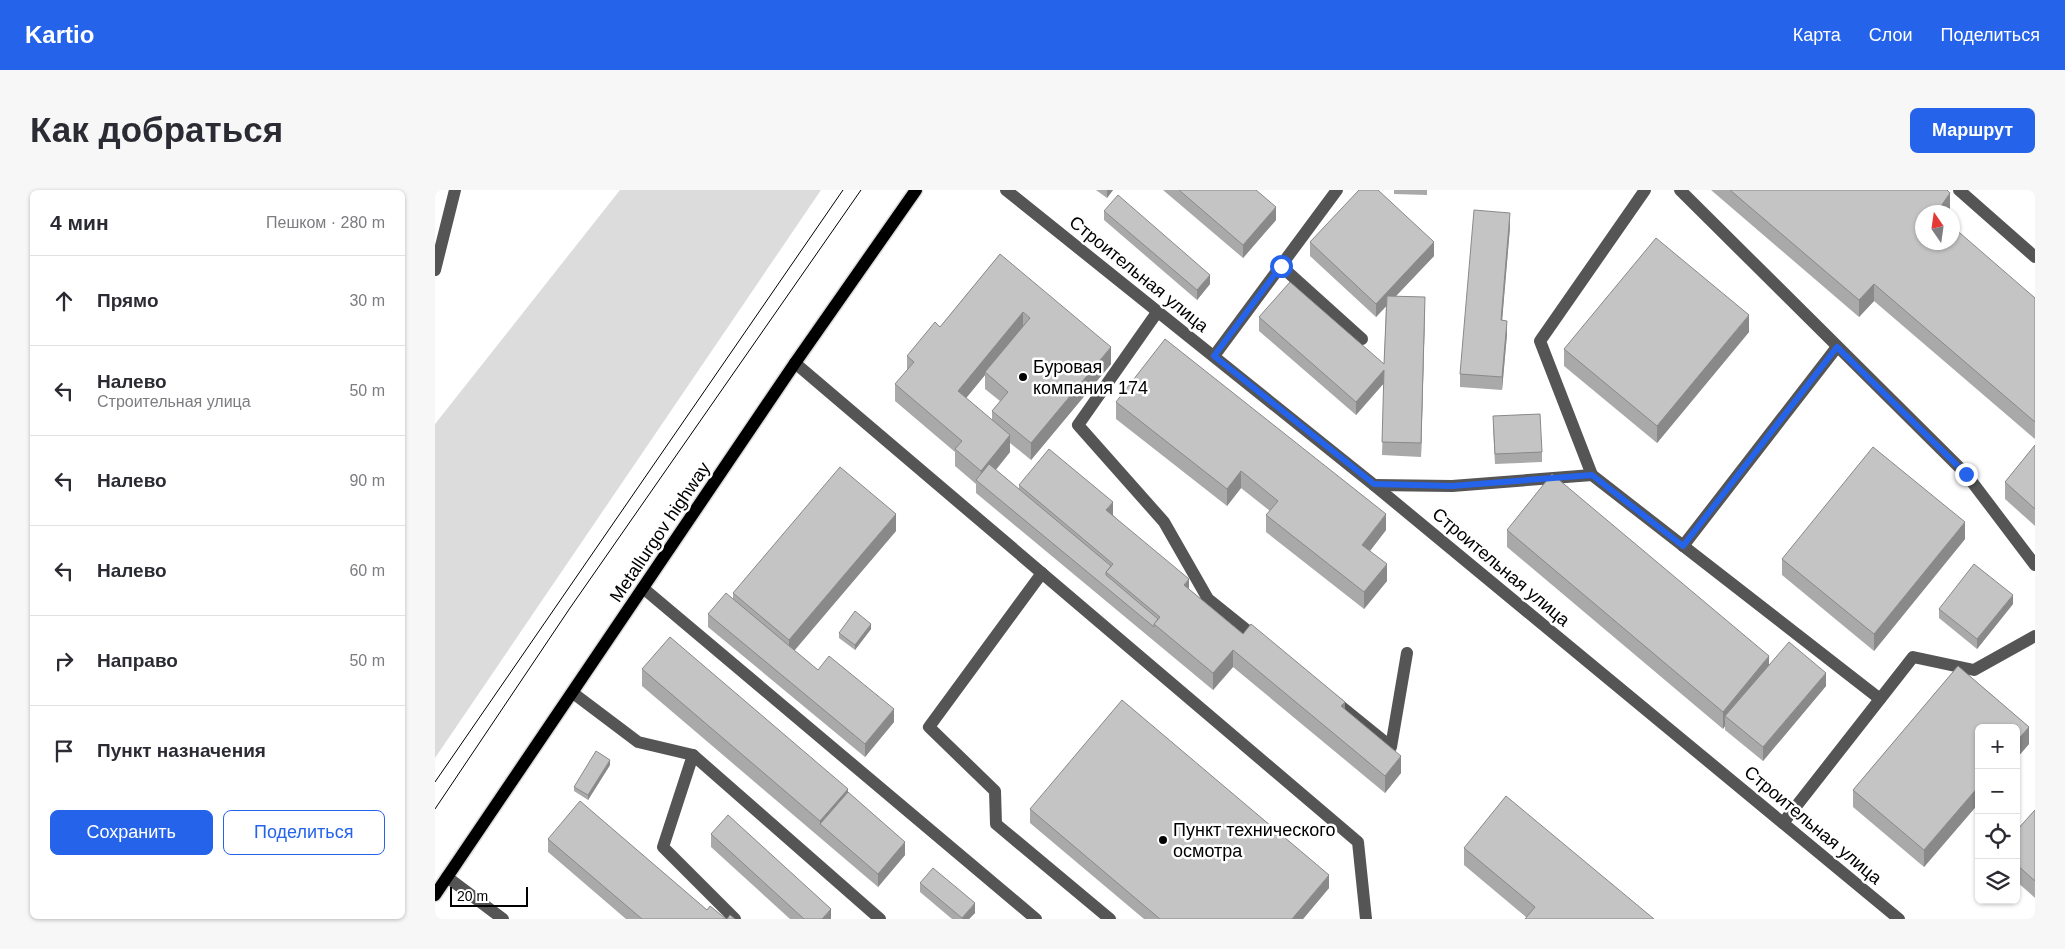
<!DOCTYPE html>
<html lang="ru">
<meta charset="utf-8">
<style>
body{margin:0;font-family:Helvetica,sans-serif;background:#f7f7f7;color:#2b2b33}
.controls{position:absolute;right:15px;bottom:15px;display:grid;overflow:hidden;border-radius:8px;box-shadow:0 1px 4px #0004}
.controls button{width:45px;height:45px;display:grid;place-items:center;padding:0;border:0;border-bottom:1px solid #e1e1e2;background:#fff;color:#2b2b33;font:25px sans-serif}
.compass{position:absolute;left:1480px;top:15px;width:45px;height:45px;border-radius:50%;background:#fff;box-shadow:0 1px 4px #0004;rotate:347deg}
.scale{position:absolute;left:15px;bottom:12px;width:78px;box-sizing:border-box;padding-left:5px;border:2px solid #000;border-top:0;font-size:14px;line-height:18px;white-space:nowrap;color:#000;-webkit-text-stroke:4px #fff;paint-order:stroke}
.stop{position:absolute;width:15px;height:15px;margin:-11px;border:4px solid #2563eb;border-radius:50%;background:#fff}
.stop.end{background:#2563eb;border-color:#fff;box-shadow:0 1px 5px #0008}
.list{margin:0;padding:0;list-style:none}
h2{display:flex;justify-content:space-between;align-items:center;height:65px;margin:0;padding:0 20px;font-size:21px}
h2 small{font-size:16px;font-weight:400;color:#7c7c81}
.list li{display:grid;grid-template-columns:32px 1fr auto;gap:15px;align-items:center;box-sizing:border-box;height:90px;padding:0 20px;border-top:1px solid #e1e1e2}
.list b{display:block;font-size:19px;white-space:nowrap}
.list p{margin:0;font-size:16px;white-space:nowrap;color:#7c7c81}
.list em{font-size:16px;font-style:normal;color:#7c7c81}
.actions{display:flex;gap:10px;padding:15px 20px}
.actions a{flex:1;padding:11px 0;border:1px solid #2563eb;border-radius:8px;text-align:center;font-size:18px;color:#2563eb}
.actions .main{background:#2563eb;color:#fff}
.icon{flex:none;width:28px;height:28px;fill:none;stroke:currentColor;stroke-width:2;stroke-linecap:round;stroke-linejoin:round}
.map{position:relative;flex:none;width:1600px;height:729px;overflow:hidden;border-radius:8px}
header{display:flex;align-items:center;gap:30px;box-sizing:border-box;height:70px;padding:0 25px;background:#2563eb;color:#fff}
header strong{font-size:24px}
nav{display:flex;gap:28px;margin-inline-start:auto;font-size:18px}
.intro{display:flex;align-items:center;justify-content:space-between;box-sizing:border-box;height:120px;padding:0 30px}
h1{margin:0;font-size:35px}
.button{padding:12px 22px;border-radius:8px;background:#2563eb;color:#fff;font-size:18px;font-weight:700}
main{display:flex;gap:30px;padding:0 30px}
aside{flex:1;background:#fff;border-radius:8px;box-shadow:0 1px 4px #0004}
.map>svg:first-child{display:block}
.green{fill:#dcdcdc}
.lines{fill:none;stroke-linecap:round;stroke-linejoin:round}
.major-casing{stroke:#dbdbdb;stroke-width:15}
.minor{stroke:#555;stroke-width:12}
.major{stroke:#000;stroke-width:12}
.tram{stroke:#000;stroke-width:1}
.wall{fill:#a9a9a9;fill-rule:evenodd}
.shaded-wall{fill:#898989}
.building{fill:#c4c4c4;stroke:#898989}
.route{stroke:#2563eb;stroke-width:6}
.poi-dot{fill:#000;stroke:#fff;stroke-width:2}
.labels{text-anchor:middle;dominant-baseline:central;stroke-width:5;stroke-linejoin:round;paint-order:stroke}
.street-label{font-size:18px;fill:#000;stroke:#fff}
.poi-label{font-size:18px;fill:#000;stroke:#fff;text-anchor:start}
</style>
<header>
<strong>Kartio</strong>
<nav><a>Карта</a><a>Слои</a><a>Поделиться</a></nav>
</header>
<div class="intro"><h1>Как добраться</h1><a class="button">Маршрут</a></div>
<main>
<aside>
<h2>4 мин<small>Пешком · 280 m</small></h2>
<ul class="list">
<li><svg class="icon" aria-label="ahead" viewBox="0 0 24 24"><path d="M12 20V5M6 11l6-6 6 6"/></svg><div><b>Прямо</b></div><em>30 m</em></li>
<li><svg class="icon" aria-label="left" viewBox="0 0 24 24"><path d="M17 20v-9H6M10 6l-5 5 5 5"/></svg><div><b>Налево</b><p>Строительная улица</p></div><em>50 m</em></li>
<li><svg class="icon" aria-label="left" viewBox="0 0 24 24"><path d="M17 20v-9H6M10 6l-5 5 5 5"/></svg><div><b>Налево</b></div><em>90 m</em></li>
<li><svg class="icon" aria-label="left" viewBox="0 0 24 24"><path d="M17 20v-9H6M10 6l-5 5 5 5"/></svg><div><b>Налево</b></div><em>60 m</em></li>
<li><svg class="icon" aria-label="right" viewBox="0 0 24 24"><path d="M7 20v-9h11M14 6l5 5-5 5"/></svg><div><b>Направо</b></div><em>50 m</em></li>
<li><svg class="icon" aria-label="arrive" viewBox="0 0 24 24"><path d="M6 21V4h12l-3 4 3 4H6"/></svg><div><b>Пункт назначения</b></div></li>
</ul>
<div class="actions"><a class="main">Сохранить</a><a>Поделиться</a></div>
</aside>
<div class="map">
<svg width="1600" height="729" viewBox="0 0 1600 729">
<rect width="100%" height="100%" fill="#fff"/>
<polygon class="green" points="185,0 386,0 0,568 0,234"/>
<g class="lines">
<g class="major-casing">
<polyline id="major" points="0,705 360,173 481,0"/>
</g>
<g class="minor">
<polyline points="571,0 939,295 1464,729"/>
<polyline points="1245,0 1531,284 1600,375"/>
<polyline points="1524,0 1600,67"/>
<polyline points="846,76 927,149"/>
<polyline points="0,80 20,0"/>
<polyline points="723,121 643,235 729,332 773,409 824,450"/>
<polyline points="779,166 902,0"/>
<polyline points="360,173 923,652 931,729"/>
<polyline points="1157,285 1105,151 1210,0"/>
<polyline points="939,295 1017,296 1157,285 1445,509"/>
<polyline points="1248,356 1402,157"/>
<polyline points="607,383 494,537 560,601 561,634 675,729"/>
<polyline points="208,398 601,729"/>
<polyline points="138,503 203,552 258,565 445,729"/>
<polyline points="898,510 956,557 972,463"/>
<polyline points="258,565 228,657 300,729"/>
<polyline points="1348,633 1478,467 1539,480 1600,446"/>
<polyline points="12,687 68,729"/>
</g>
<use href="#major" class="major"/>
<g class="tram">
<polyline points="0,592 408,0"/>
<polyline points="0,619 135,418 426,0"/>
</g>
</g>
<g class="wall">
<polygon points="661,0 678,0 672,8"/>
<polygon points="728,0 821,0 841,30 808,68"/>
<polygon points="959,0 992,0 992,5 959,4"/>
<polygon points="1276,0 1512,0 1515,20 1514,22 1488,22 1600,108 1600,249 1439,111 1424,127"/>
<polygon points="669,21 775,94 762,110 669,30"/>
<polygon points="1075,37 1067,130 1072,144 1067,200 1025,197 1025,184"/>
<polygon points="875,52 999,66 961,106 990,120 986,267 947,265 949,193 921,225 824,141 824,127 949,174 951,116 941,127 875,66"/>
<path d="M565,64L676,174L596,270L575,253V262L561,280L584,299V295L678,325L754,399L808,444L910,520L966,583L950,603L798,477L778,500L541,303V294L520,276V262L460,211V194L472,181V166L505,137ZM550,185V199L565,211L557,221V230L531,208Z"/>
<polygon points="1314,142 1222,253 1129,176 1129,159"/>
<polygon points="681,212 951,340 935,361 952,391 929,419 831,342 831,325 835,321 806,298 792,316 681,229"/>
<polygon points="1058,236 1107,262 1107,272 1060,274"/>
<polygon points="1600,255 1600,336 1570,309 1570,292"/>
<polygon points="1072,340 1334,474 1391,496 1328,571 1290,540 1290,536 1288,539 1072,357"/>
<polygon points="461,341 359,460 383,480 459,532 430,567 273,437 273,424 298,409 298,403"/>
<polygon points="1530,349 1439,461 1347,385 1347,369"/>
<polygon points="1578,414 1542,459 1504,428 1504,419"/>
<polygon points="436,439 420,460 404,448 404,443"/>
<polygon points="1523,476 1594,537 1594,554 1581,569 1581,538 1544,538 1544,613 1489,677 1418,617 1418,600"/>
<polygon points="207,479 413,602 470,665 443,697 207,496"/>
<polygon points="175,575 153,610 139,601 139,597"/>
<polygon points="595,619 894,698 868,729 709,729 595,633"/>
<polygon points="1600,620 1600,708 1581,691 1581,641"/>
<polygon points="276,644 396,729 355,729 276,657"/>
<polygon points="113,649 272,720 291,729 191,729 113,662"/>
<polygon points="1029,658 1219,729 1091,727 1029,675"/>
<polygon points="485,693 540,723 534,729 517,729 485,702"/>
</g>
<g class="shaded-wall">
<polygon points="672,0 678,0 672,8"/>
<polygon points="1515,3 1515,20 1514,22 1502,22"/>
<polygon points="841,17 841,30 808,68 808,55"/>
<polygon points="1075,23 1075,37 1066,144 1066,130"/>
<polygon points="999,52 999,66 941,127 941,114"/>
<polygon points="775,85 775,94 762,110 762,100"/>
<polygon points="1439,94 1439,111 1424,127 1424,110"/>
<polygon points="990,107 990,120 986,267 986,253"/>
<polygon points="588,122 588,139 550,182 550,185 523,218 523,201"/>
<polygon points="1314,125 1314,142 1222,253 1222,236"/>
<polygon points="1072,131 1072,144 1067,200 1067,187"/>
<polygon points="676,157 676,174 596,270 596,253"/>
<polygon points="949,180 949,193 921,225 921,212"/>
<polygon points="575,245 575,262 548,295 546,293 546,281"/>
<polygon points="806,281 806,298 792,316 792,299"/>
<polygon points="678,312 678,329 671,320"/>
<polygon points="461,324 461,341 354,467 354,450"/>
<polygon points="951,324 951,340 927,371 927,355"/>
<polygon points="1530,332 1530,349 1439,461 1439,444"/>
<polygon points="952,374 952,391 929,419 929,402"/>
<polygon points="754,389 754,406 749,395"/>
<polygon points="1578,405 1578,414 1542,459 1542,449"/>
<polygon points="436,434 436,439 420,460 420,455"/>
<polygon points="798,460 798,477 778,500 778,483"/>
<polygon points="1334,466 1334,482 1290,526 1290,536 1288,539 1288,522"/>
<polygon points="1391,483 1391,496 1328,571 1328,557"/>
<polygon points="910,512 910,528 906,516"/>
<polygon points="459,519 459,532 430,567 430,554"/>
<polygon points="1594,537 1594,554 1581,569 1581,552"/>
<polygon points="966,566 966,583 950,603 950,586"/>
<polygon points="175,570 175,575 153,610 153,605"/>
<polygon points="1544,596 1544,613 1489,677 1489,660"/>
<polygon points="413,599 413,616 385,634 385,631"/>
<polygon points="470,652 470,665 443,697 443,684"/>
<polygon points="894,685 894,698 868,729 857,729"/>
<polygon points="540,713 540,723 534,729 527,729"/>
<polygon points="396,719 396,729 387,729"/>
</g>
<g class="building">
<polygon points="744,0 821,0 841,17 808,55"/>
<polygon points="924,0 943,0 999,52 941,114 875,52"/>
<polygon points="1295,0 1512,0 1515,3 1502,22 1488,22 1488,52 1518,52 1518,37 1600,108 1600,232 1439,94 1424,110"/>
<polygon points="683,5 775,85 762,100 669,21"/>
<polygon points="1039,20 1075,23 1066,130 1072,131 1067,187 1025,184"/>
<polygon points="1221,48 1314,125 1222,236 1129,159"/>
<polygon points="565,64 676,157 596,253 557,221 573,202 550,182 595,128 588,122 523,201 575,245 546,281 520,259 527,251 460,194 479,172 472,166 500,132 505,137"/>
<polygon points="855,92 949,174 952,106 990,107 986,253 947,252 949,180 921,212 824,127"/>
<polygon points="730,149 951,324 927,355 952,374 929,402 831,325 843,311 806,281 792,299 681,212"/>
<polygon points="1105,224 1107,262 1060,264 1058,226"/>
<polygon points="1600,255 1600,319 1570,292"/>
<polygon points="1438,257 1530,332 1439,444 1347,369"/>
<polygon points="614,259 678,312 671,320 754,389 749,395 808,444 816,434 910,512 906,516 966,566 950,586 798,460 778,483 719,434 725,427 671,382 678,374 584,295"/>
<polygon points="554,274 676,376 671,382 671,385 723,429 719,434 719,437 541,290"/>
<polygon points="405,277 461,324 354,450 298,403"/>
<polygon points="1117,284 1334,466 1288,522 1072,340"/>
<polygon points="1539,374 1578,405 1542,449 1504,419"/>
<polygon points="291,403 383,480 394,466 459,519 430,554 273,424"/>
<polygon points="420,421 436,434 420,455 404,443"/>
<polygon points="235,447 413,599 385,631 207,479"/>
<polygon points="1354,452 1391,483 1328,557 1290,526"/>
<polygon points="1523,476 1594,537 1581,552 1581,538 1544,538 1544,596 1489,660 1418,600"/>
<polygon points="687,510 894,685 857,729 725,729 595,619"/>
<polygon points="161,561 175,570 153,605 139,597"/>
<polygon points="413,602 470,652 443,684 385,634"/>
<polygon points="1071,606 1219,729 1090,729 1100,717 1029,658"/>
<polygon points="145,611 272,720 275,716 291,729 207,729 113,649"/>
<polygon points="1600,620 1600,691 1581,674 1581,641"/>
<polygon points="293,625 396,719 387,729 369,729 276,644"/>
<polygon points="498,678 540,713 527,728 485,693"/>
<polygon points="295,725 300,729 292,729"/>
</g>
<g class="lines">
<polyline class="route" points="846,76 779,166 939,294 1017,296 1157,285 1248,356 1402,157 1531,284"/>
</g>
<g class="poi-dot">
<circle cx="588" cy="187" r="5"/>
<circle cx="728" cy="650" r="5"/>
</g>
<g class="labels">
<g class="street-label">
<text transform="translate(704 84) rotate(39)">Строительная улица</text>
<text transform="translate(225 342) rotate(-56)">Metallurgov highway</text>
<text transform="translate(1066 377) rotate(40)">Строительная улица</text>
<text transform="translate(1378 635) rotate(40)">Строительная улица</text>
</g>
<g class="poi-label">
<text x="598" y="177">Буровая<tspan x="598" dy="21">компания 174</tspan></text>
<text x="738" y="640">Пункт технического<tspan x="738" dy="21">осмотра</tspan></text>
</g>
</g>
</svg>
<div class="controls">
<button>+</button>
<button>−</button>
<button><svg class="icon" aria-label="locate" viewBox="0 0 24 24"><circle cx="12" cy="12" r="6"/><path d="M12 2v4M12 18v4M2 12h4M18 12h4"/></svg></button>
<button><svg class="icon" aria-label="layers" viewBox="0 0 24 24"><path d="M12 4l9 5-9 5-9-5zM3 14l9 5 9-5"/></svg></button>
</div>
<svg class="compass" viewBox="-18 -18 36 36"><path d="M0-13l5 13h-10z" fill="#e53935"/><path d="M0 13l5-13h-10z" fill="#7c7c81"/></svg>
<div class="scale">20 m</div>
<div class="stop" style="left:846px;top:76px"></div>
<div class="stop end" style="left:1531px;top:284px"></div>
</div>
</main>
